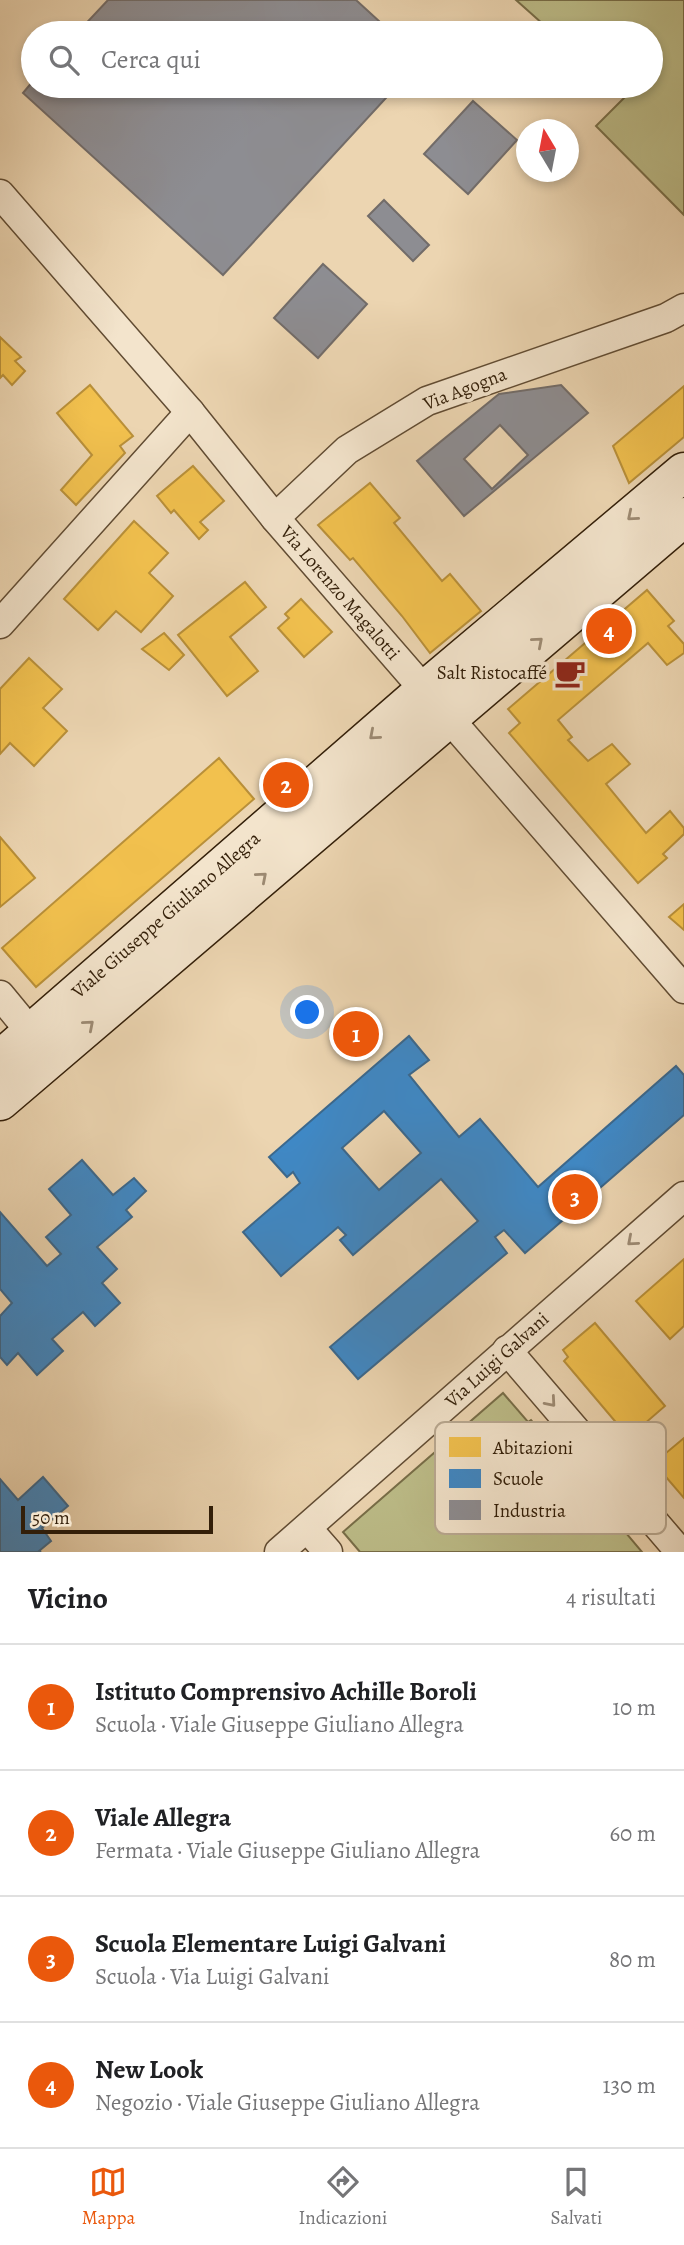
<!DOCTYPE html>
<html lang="it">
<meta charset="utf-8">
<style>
body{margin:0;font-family:Alegreya,serif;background:#f6f6f6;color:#202124}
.compass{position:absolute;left:516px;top:119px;width:63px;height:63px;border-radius:50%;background:#fff;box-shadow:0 4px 10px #0003;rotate:350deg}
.scale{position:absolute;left:21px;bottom:18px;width:192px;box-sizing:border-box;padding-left:7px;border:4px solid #331f09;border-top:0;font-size:19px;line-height:24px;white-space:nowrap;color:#331f09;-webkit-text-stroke:5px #f3e4cc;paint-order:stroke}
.you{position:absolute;left:308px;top:1013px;width:24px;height:24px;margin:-18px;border:5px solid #fff;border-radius:50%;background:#1a73e8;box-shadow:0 0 0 10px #1a73e833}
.badge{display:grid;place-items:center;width:46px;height:46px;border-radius:50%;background:#ea580c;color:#fff;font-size:23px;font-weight:700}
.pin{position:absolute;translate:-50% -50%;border:4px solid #fff;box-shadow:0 2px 7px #0006}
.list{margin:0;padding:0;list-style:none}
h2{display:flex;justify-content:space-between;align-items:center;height:91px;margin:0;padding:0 28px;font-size:30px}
h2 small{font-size:23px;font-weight:400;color:#757577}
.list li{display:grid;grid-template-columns:46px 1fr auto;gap:21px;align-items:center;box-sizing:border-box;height:126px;padding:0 28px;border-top:2px solid #e0e0e0}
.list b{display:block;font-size:26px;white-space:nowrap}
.list p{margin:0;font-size:23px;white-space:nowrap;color:#757577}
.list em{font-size:23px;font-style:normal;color:#757577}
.icon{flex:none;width:38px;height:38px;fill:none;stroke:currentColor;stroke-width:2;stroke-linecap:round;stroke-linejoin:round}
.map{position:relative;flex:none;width:684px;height:1552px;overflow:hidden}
.search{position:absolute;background:#fff;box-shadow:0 4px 10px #0003;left:21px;right:21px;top:21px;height:77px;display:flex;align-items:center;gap:18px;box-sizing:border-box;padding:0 24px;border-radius:38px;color:#757577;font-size:26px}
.sheet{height:595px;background:#fff}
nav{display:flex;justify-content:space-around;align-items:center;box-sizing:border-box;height:98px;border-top:2px solid #e0e0e0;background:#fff;font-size:19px;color:#757577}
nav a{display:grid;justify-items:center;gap:4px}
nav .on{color:#ea580c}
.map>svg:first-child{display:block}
.green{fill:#bcbc88;stroke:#786e48;stroke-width:2}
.homes{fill:#f2c14e;stroke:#b99039;stroke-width:2}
.schools{fill:#3f88c5;stroke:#3b688d;stroke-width:2;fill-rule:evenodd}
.industry{fill:#8d8d92;stroke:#726c69;stroke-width:2;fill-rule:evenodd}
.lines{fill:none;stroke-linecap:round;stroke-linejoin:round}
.street-casing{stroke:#614c33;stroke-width:31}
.secondary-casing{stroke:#331f09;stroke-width:41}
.street{stroke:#f3e4cc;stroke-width:28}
.secondary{stroke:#f3e4cc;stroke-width:38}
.oneway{stroke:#9d8b74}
.labels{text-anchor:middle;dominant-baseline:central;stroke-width:7;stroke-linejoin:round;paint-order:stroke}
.street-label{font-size:19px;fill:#331f09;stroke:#f3e4cc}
.poi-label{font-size:19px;fill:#331f09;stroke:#f3e4cc;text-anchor:end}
.key{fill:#f3e4cc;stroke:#b9a992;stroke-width:2}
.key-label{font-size:19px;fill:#331f09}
</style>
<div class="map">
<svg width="684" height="1552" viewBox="0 0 684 1552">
<rect width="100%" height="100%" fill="#ecd5b1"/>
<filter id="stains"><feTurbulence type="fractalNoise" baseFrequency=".00286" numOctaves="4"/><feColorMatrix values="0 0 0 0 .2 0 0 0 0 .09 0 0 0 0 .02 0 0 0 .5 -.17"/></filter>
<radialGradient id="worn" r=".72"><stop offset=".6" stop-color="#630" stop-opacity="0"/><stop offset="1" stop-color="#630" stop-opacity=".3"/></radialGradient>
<g class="green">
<polygon points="516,0 684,0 684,215 596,126 624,98 611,86 651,86 651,33 553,33"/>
<polygon points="503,1393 528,1422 531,1420 642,1552 360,1552 343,1532"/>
</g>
<g class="homes">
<polygon points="0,337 21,357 15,361 25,371 12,385 3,375 0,378"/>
<polygon points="90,385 133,436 120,446 125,453 76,505 61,490 92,455 57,413"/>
<polygon points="684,386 684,437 629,483 613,446"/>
<polygon points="193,466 224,501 200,522 208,530 199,539 174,510 171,513 157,496"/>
<polygon points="370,483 400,518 394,523 442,581 450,574 481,611 430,653 402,616 353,558 350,560 318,525"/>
<polygon points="134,521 168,553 149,573 173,596 141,632 116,611 98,630 64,599"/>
<polygon points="245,582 266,607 230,637 258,671 227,696 178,635"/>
<polygon points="647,590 674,621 668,626 684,644 684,653 667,665 648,643 558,720 572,737 568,740 588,761 612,744 630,764 606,784 646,833 670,811 684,828 684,834 663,854 667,858 638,883 509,733 520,723 508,709"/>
<polygon points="301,599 332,632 304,657 278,628 289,618 285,614"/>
<polygon points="164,633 184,655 169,670 142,649"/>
<polygon points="29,658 62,689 43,708 67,731 34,766 10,743 0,754 0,689"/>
<polygon points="219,758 254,799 36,987 2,948"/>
<polygon points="0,837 35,878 0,907"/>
<polygon points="684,904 684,930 669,917"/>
<polygon points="684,1259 684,1326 670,1339 636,1301"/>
<polygon points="595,1323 665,1406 635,1432 631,1428 625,1433 564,1361 568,1357 563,1350"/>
<polygon points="684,1438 684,1498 654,1463"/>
</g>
<g class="schools">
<path d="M409,1036L429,1060L409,1075L459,1137L480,1119L538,1187L676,1066L684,1075V1115L525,1253L504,1230L495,1237L507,1253L358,1379L330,1347L478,1221L441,1179L353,1255L340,1240L346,1235L338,1227L281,1276L243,1232L300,1183L293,1172L287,1177L269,1157ZM384,1111L421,1153L379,1190L342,1148Z"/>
<polygon points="82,1160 113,1195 134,1178 146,1191 126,1210 132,1217 97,1247 117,1269 102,1283 120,1303 95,1326 83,1312 52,1339 63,1351 37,1375 18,1353 7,1365 0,1357 0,1316 12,1303 0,1289 0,1212 47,1266 61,1254 46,1237 71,1215 49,1189"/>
<polygon points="43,1477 68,1506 42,1528 51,1541 39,1551 41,1552 0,1552 0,1479 18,1500"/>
</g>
<g class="industry">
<polygon points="108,0 356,0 392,33 77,33"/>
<polygon points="33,81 33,86 397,86 223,275 23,93"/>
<polygon points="473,101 517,140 468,194 424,154"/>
<polygon points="384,200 429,245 413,261 368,216"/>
<polygon points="323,264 367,304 318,358 274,318"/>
<path d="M561,385L588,413L464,516L417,461L499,394ZM500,425L528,455L492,489L464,459Z"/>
</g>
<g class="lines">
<g class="street-casing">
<g id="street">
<polyline points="0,194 190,412 275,518 684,989"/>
<polyline points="275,518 347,450 427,401 666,318 684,308"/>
<polyline points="0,624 190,412"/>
<polyline points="0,995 43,1047"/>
<polyline points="507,1350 680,1552"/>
<polyline points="307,1528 328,1552"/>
<polyline points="279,1552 684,1196"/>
</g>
</g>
<g class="secondary-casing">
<g id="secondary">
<polyline points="0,1060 425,690 684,472"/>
<polyline points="0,1101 684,517"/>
</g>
</g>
<use href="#street" class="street"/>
<use href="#secondary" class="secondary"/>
</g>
<defs><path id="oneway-chevron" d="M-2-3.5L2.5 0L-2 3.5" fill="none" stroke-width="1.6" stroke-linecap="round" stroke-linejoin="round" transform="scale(1.75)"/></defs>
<g class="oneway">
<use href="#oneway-chevron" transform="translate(632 516) rotate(140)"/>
<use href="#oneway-chevron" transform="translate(538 642) rotate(-41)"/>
<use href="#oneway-chevron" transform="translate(374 735) rotate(139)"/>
<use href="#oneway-chevron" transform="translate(262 877) rotate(-41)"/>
<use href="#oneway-chevron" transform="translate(89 1025) rotate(-41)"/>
<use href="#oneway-chevron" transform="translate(632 1241) rotate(139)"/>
<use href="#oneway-chevron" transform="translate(551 1402) rotate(49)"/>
</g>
<defs>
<g id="cafe-bare" transform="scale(2.415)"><path d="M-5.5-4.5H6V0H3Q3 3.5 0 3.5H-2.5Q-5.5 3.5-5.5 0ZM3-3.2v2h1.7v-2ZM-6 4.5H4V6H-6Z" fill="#8f2418" stroke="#f3e4cc" stroke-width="2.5" paint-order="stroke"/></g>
</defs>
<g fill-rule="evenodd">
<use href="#cafe-bare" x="570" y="673"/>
</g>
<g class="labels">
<g class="street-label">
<text transform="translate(465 389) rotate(-21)">Via Agogna</text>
<text transform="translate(340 593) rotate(49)">Via Lorenzo Magalotti</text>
<text transform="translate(166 915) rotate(-41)">Viale Giuseppe Giuliano Allegra</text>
<text transform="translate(497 1360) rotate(-42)">Via Luigi Galvani</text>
</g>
<g class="poi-label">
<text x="547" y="673">Salt Ristocaffé</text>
</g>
</g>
<rect x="435" y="1422" width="231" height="112" rx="10" class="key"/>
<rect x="449" y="1437" width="32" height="20" fill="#f2c14e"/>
<rect x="449" y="1469" width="32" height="19" fill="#3f88c5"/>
<rect x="449" y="1500" width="32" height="20" fill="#8d8d92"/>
<g class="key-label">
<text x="493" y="1454">Abitazioni</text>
<text x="493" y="1485">Scuole</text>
<text x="493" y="1517">Industria</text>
</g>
<rect width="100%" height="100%" filter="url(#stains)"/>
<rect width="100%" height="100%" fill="url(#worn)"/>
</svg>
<svg class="compass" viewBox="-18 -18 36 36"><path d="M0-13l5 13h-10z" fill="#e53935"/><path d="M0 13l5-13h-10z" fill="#757577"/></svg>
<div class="scale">50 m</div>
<div class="you"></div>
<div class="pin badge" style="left:356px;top:1034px">1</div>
<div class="pin badge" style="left:286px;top:785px">2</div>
<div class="pin badge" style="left:575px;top:1197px">3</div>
<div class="pin badge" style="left:609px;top:631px">4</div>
<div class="search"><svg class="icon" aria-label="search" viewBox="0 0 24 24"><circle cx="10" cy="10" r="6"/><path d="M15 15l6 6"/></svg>Cerca qui</div>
</div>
<section class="sheet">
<h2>Vicino<small>4 risultati</small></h2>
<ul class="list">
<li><span class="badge">1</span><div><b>Istituto Comprensivo Achille Boroli</b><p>Scuola · Viale Giuseppe Giuliano Allegra</p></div><em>10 m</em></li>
<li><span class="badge">2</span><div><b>Viale Allegra</b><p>Fermata · Viale Giuseppe Giuliano Allegra</p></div><em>60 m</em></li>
<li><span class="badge">3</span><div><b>Scuola Elementare Luigi Galvani</b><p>Scuola · Via Luigi Galvani</p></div><em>80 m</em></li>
<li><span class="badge">4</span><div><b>New Look</b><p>Negozio · Viale Giuseppe Giuliano Allegra</p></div><em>130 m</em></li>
</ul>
</section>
<nav>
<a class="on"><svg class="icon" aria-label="map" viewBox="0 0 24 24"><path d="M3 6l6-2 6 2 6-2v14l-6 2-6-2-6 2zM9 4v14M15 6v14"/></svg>Mappa</a>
<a><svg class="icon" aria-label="directions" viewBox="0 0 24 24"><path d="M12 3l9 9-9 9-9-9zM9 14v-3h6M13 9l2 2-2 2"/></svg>Indicazioni</a>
<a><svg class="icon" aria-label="saved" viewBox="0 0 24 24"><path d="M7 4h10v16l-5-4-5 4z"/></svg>Salvati</a>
</nav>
